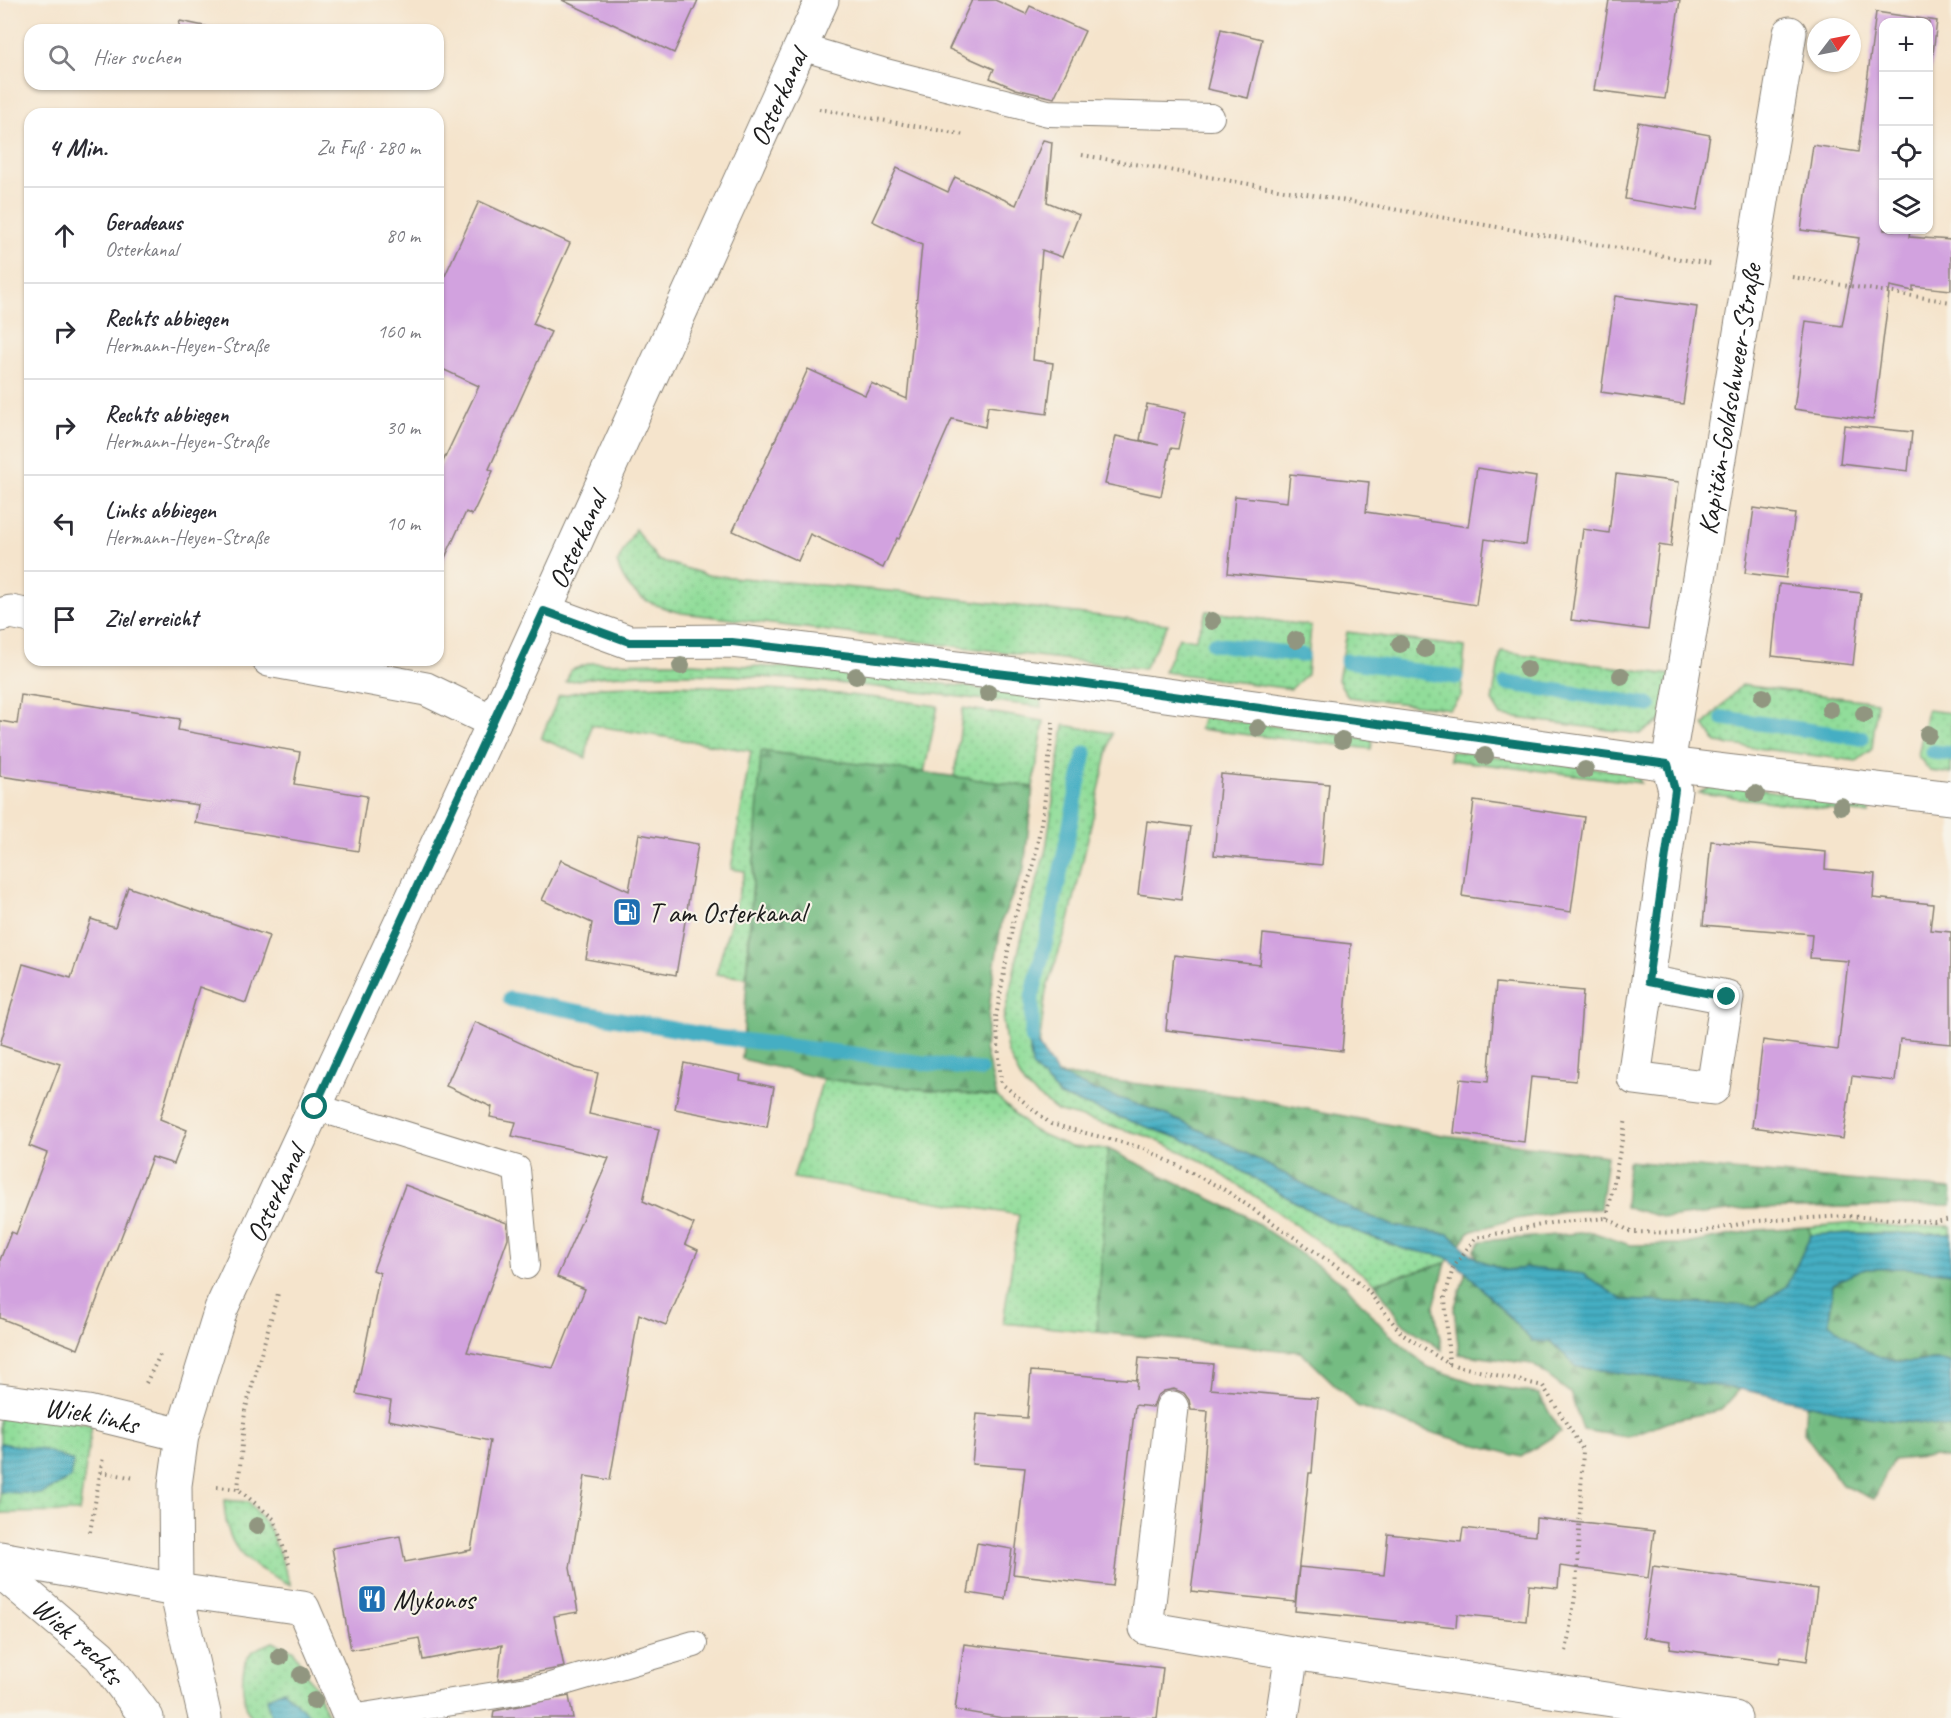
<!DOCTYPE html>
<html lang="de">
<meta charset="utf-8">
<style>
body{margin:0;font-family:Caveat,sans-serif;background:#f7f7f7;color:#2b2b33}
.controls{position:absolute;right:18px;top:18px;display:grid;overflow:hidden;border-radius:12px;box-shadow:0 2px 4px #0004}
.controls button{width:54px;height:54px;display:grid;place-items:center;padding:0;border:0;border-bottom:2px solid #e1e1e2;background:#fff;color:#2b2b33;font:30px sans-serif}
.compass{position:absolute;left:1807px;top:18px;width:54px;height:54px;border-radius:50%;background:#fff;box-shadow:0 2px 4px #0004;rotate:58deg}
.stop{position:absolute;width:18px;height:18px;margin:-14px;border:4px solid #0f766e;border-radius:50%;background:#fff}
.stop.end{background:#0f766e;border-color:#fff;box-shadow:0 2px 6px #0008}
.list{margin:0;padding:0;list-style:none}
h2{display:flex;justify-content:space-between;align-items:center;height:78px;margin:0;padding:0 24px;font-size:26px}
h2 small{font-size:20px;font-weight:400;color:#7c7c81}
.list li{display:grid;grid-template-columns:39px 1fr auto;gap:18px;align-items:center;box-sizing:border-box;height:96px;padding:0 24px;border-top:2px solid #e1e1e2}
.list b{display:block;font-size:22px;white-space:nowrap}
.list p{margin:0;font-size:20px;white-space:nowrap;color:#7c7c81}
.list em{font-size:20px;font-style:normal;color:#7c7c81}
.icon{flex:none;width:33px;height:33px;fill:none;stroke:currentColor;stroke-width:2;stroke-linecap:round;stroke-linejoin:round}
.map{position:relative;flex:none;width:1951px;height:1718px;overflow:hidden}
.search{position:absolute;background:#fff;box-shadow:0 2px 4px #0004;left:24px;top:24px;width:420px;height:66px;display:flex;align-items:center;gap:15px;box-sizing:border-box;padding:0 21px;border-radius:18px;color:#7c7c81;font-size:22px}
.panel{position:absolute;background:#fff;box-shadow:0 2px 4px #0004;left:24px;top:108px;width:420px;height:558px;border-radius:18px}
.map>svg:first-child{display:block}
.grass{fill:url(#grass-dots);stroke:#567c5b;stroke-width:1.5}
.forest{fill:url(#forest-firs);stroke:#486c4f;stroke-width:1.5}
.water{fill:url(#water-rules);stroke:#306570;stroke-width:1.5}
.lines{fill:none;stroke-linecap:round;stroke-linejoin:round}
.stream{stroke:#44aec3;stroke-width:15}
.building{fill:#d2a2df}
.service-casing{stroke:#888074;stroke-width:28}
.minor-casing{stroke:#888074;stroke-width:35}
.secondary-casing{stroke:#888074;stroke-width:35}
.path{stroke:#888074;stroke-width:4;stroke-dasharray:1.5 4.5;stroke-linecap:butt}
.service{stroke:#fff;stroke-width:26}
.minor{stroke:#fff;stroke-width:33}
.secondary{stroke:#fff;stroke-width:33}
.tree{fill:#919680}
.route{stroke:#0f766e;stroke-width:8}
.labels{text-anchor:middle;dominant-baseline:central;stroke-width:4.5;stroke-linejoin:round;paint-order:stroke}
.street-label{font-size:28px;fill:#1c1c1c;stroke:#f7f3e8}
.poi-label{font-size:28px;fill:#1c1c1c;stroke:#f7f3e8;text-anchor:start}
</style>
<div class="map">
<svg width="1951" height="1718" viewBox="0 0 1951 1718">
<defs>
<pattern id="grass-dots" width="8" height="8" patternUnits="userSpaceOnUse" patternTransform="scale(1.5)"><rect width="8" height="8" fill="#91dd9a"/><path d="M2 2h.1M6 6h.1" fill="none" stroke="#7cbd84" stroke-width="1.8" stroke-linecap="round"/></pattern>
<pattern id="forest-firs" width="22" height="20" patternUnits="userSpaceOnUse" patternTransform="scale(1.5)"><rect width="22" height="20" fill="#74bc82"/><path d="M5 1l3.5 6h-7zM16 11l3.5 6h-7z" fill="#5e986a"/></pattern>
<pattern id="water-rules" width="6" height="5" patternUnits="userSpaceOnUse" patternTransform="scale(1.5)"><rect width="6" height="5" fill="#44aec3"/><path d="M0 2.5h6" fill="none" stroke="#388d9e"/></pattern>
</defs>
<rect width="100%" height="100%" fill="#f7f3e8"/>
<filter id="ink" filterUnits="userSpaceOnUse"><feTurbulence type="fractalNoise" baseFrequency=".0167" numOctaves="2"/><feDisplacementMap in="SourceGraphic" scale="12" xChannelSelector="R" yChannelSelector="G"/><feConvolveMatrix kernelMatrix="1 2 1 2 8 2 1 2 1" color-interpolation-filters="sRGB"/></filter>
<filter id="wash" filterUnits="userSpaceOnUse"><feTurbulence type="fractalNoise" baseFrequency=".008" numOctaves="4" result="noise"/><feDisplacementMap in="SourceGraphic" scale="24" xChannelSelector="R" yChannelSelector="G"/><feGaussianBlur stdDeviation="1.35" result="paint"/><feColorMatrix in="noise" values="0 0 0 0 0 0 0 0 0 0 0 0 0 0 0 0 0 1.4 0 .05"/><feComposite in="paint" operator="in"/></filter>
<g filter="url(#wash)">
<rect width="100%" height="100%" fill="#f5e4cc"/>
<g class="grass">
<path d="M635,529L658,560L708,575L900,592L1168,624L1144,669L682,613C650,605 627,596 617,563Z"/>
<polygon points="1207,611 1311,626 1307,674 1291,689 1164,672 1179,637 1195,640"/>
<polygon points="1347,632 1465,647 1461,696 1450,709 1348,697 1338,680"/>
<polygon points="1501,651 1671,675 1668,716 1640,734 1501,716 1492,701"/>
<path d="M670,662L831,670L1041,696V707C935,694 828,679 720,675C668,673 618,672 566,682L571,670L591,663Z"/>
<path d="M668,685C759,687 849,692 938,706L924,773L762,751L746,978L716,974L745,871L731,869L751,751L591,725L586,758L541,738L559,696L600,687Z"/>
<polygon points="1741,685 1877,702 1872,749 1857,761 1716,743 1704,725"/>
<polygon points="963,708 1044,721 1033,787 954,777"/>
<polygon points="1927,710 1951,713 1951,774 1930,771 1918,756"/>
<polygon points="1203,717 1373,739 1371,749 1199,729"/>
<polygon points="1064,725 1112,733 1069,921 1046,991 1039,1047 1057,1074 1060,1096 1195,1144 1328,1221 1404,1249 1444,1256 1449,1259 1446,1263 1375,1283 1268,1205 1200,1160 1147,1136 1057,1111 1024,1085 1007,1051 1003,1021 1021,940 1046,849"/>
<polygon points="1450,751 1636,773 1641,783 1450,760"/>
<polygon points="1715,783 1870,805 1869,814 1699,793"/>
<polygon points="823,1079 997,1097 1032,1130 1071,1147 1108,1149 1097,1332 1003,1323 1019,1215 793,1178"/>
<polygon points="1856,1223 1906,1227 1951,1226 1951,1234 1853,1233 1811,1235 1808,1227"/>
<polygon points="0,1407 92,1425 79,1512 0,1513"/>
<path d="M224,1500L249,1502L270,1529L291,1585C247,1564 225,1552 224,1500Z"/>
<path d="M273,1642L293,1650L316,1689L329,1718H250C243,1699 237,1670 251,1653C256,1648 267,1645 273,1642Z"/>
</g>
<g class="forest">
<polygon points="761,751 1033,787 1024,869 1002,920 992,983 985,1049 997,1097 823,1079 742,1059"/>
<polygon points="1057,1074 1245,1097 1443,1135 1607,1156 1600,1209 1564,1211 1511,1220 1469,1232 1461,1244 1449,1234 1394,1226 1349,1208 1217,1138 1157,1111 1086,1087"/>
<polygon points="1108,1149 1244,1215 1345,1284 1385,1330 1428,1367 1475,1383 1539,1394 1560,1432 1521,1457 1437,1434 1357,1406 1301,1352 1097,1332"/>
<polygon points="1628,1161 1951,1189 1951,1205 1747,1209 1666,1218 1625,1207"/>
<polygon points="1808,1227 1811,1235 1786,1287 1756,1306 1622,1300 1583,1274 1529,1268 1506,1270 1477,1259 1474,1251 1481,1241 1592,1232 1630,1245 1686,1244 1757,1230"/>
<polygon points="1446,1263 1434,1306 1442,1350 1400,1321 1375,1283"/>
<path d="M1907,1268L1951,1273V1363C1937,1357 1924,1361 1909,1362C1875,1362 1853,1343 1829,1323L1833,1284L1862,1269Z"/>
<polygon points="1466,1272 1532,1341 1551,1342 1577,1367 1740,1389 1721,1410 1668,1421 1627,1437 1583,1430 1570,1393 1532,1364 1459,1354 1454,1309"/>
<polygon points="1806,1404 1862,1416 1951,1428 1951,1459 1934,1456 1893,1460 1874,1499 1842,1485 1804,1433"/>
</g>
<g class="water">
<path d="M1032,1018L1039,1047L1057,1074L1086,1087L1157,1111L1217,1138L1349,1208L1394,1226L1449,1234L1477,1259L1505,1270L1529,1268L1583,1274L1623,1300L1756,1306L1786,1287L1811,1235L1853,1233L1951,1234V1273L1907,1268L1862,1269L1833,1284L1829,1322C1852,1343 1876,1362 1909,1362C1924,1362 1937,1357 1951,1363V1428L1862,1416L1740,1389L1577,1367L1551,1342L1532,1341L1466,1272L1444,1256L1404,1249L1328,1221L1195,1144L1060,1096L1032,1066L1027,1030Z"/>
<polygon points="0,1443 44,1450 73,1461 71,1478 42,1494 0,1492"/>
<polygon points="283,1690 310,1716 310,1718 271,1718 267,1698"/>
</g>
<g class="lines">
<g class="stream">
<polyline points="1214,644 1302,655"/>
<polyline points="1347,661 1456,677"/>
<polyline points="1506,683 1650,705"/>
<polyline points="1723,718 1862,738"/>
<polyline points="1933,752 1951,754"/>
<polyline points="510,999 717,1037 980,1070"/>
<polyline points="1032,1038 1032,997 1049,927 1085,753"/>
</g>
</g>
<g id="blocks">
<g class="building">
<polygon points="562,0 698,0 674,53"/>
<polygon points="972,0 995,0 1026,14 1030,6 1085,31 1054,98 1016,89 990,78 994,69 949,49"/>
<polygon points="1609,0 1680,0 1665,99 1594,90"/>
<polygon points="1876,12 1937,21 1929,85 1929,22 1884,22 1884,230 1910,230 1909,237 1951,240 1951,290 1913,286 1913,291 1890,286 1873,420 1794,409 1806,321 1842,326 1859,238 1801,230 1813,145 1858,152"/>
<polygon points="180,21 223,30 178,30"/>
<polygon points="1221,29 1262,39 1248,98 1207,89"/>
<polygon points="1638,122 1710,135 1697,211 1625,199"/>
<polygon points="1043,140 1052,142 1047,202 1079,215 1062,257 1042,250 1033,360 1053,363 1047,414 988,406 985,427 952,419 899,539 897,538 883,568 810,534 798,561 733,531 808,369 865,395 871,383 907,399 922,245 872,221 897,168 948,192 955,177 1016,205"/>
<polygon points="479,201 570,243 533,324 551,332 489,469 493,471 472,515 466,512 438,573 438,472 479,386 438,367 438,291"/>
<polygon points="1615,296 1697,307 1683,404 1601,392"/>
<polygon points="1147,404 1186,412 1178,449 1171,448 1161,496 1105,484 1116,436 1159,445 1140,440"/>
<polygon points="1844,425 1912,432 1908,471 1840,463"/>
<polygon points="1477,468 1536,477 1526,545 1485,539 1476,605 1351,585 1228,573 1235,496 1287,502 1290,474 1369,482 1366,512 1468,527"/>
<polygon points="1616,474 1679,482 1671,547 1659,545 1648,630 1571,620 1583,529 1609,533"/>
<polygon points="1754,508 1795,514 1786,578 1745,573"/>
<polygon points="1779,584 1861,593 1853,665 1772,656"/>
<polygon points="21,695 180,719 178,730 300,752 294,784 367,796 358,851 195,823 198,805 0,776 0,721 17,724"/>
<polygon points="1221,774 1329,784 1322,865 1214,855"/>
<polygon points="1474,801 1584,817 1571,912 1462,896"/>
<polygon points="1147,821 1191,827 1181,900 1138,894"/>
<polygon points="639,834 698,844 676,975 586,959 592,923 542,900 561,860 629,891"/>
<polygon points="1711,841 1826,852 1825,869 1875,874 1873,898 1933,904 1930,930 1951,932 1951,1044 1900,1039 1895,1081 1852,1076 1843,1139 1752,1127 1763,1040 1838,1050 1848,961 1810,958 1812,934 1703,925"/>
<polygon points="128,887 269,936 246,1003 199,987 160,1119 187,1130 174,1164 152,1157 78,1349 0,1318 0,1260 11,1232 16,1234 47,1153 29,1146 60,1064 0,1045 23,964 71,978 91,919 115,927"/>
<polygon points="1263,934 1351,944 1342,1051 1166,1030 1174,955 1260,965"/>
<polygon points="1496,983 1583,991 1576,1081 1531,1077 1524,1142 1454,1133 1460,1079 1488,1082"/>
<polygon points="475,1022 575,1068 598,1073 589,1114 659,1129 643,1201 694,1224 685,1244 698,1250 666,1325 639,1314 610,1480 585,1476 570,1568 578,1612 554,1616 564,1667 498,1680 502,1645 423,1660 419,1638 351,1650 332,1548 400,1536 405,1562 471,1550 490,1441 388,1420 391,1401 356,1394 380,1273 373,1270 405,1185 507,1223 508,1238 467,1352 553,1368 585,1289 557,1277 609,1158 512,1136 516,1122 490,1117 492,1107 446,1086"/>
<polygon points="684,1063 741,1075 740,1080 774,1087 767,1127 675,1109"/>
<polygon points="1139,1358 1213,1364 1210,1389 1318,1398 1312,1473 1309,1473 1295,1602 1191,1591 1200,1522 1208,1411 1191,1410 1189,1400 1184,1393 1174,1389 1164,1391 1157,1396 1153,1407 1135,1405 1113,1586 1013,1574 1025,1468 972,1464 977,1414 1027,1418 1031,1371 1137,1380 1136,1389"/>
<polygon points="1536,1518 1654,1531 1648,1578 1560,1566 1558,1588 1529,1585 1526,1621 1457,1614 1456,1627 1295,1611 1299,1567 1384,1575 1388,1534 1461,1542 1463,1528 1535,1536"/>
<polygon points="977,1543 1012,1549 1005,1599 968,1593"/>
<polygon points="1653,1566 1817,1589 1807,1661 1781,1657 1779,1663 1670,1648 1671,1641 1643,1637"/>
<polygon points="964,1644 1163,1668 1157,1718 1003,1718 955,1710"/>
<polygon points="569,1696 573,1718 493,1718 494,1711"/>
</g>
</g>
</g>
<g filter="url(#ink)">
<use href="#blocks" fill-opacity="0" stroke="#888074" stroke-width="1.5"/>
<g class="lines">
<g class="service-casing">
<g id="service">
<polyline points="801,47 882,71 1048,113 1211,117"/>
<polyline points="315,1107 517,1169 526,1266"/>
<polyline points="351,1718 547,1687 694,1644"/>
</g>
</g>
<g class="minor-casing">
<g id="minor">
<polyline points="544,611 629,642 732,641 1057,680 1668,764 1951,798"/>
<polyline points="0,615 11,612 30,616"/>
<polyline points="269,660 426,689 494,722"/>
<path id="s1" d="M1648,982L1727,997L1713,1088L1634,1078L1675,790L1668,764L1790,33"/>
<path id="s2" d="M0,1400L88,1412L182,1435"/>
<polyline points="1172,1408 1146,1628 1292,1653 1735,1718"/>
<polyline points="0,1558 176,1590 303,1608 350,1718"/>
<path id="s3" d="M0,1571L100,1656L147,1718"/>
<polyline points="1282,1718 1292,1653"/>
</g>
</g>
<g class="secondary-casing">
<g id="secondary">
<path id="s4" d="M205,1718L176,1590L175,1485L182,1435L221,1309L494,722L822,0"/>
</g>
</g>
<g class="path">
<polyline points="819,109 965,135"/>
<polyline points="1082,155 1710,264"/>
<polyline points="1792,277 1951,302"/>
<polyline points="1053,722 1044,806 1033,868 1014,918 996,1017 1001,1083 1051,1124 1143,1148 1225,1190 1346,1273 1368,1291 1402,1334 1449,1364 1543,1386 1583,1450 1576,1590 1566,1652"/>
<polyline points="1607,1218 1626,1119"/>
<polyline points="1449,1364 1445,1297 1453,1268 1475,1238 1551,1223 1607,1218 1631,1232 1696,1233 1755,1221 1847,1216 1935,1222 1951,1219"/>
<polyline points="146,1383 160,1355"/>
<polyline points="101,1472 135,1478"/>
<polyline points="217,1487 238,1489 274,1519 289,1564"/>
<polyline points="238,1489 245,1411 279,1290"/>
<polyline points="90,1532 103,1457"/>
</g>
<use href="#service" class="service"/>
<use href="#minor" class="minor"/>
<use href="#secondary" class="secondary"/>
</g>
<g class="tree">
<circle cx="1212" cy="621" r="9"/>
<circle cx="1296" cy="640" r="9"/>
<circle cx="1400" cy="644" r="9"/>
<circle cx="1425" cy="649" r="9"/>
<circle cx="681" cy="666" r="9"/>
<circle cx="1527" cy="669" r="9"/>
<circle cx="856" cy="676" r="9"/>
<circle cx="1621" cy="676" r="9"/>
<circle cx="988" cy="693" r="9"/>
<circle cx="1763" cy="697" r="9"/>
<circle cx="1830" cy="710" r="9"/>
<circle cx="1864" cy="714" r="9"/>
<circle cx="1258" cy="728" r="9"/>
<circle cx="1928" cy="734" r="9"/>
<circle cx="1342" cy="740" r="9"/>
<circle cx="1485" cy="756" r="9"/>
<circle cx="1585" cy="770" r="9"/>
<circle cx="1756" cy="794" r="9"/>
<circle cx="1841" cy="806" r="9"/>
<circle cx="257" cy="1526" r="9"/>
<circle cx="280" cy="1657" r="9"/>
<circle cx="301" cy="1675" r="9"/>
<circle cx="314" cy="1701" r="9"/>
</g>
</g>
<g class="lines" filter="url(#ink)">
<polyline class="route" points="315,1107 544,611 629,642 732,642 1057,680 1668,764 1675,790 1648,982 1727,997"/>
</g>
<defs>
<g id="fuel-square" transform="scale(1.5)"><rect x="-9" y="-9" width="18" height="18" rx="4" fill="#1f6fb2" stroke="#f7f3e8"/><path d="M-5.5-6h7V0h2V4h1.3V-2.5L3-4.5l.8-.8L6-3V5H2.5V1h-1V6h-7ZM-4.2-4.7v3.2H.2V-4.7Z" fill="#fff"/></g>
<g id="restaurant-square" transform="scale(1.5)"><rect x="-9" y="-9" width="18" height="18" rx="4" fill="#1f6fb2" stroke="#f7f3e8"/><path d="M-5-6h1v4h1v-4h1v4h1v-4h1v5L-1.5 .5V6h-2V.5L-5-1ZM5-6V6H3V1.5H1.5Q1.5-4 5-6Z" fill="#fff"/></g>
</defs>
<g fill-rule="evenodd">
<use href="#fuel-square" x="627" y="912"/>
<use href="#restaurant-square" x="372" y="1599"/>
</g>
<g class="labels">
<g class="street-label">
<text stroke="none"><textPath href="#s4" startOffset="1752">Osterkanal</textPath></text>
<text stroke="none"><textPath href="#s1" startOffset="940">Kapitän-Goldschweer-Straße</textPath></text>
<text stroke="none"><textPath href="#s4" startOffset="1266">Osterkanal</textPath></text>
<text stroke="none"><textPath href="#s4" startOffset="546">Osterkanal</textPath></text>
<text stroke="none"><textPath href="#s2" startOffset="93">Wiek links</textPath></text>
<text stroke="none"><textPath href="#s3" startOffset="105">Wiek rechts</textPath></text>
</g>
<g class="poi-label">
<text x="648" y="912">T am Osterkanal</text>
<text x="393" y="1599">Mykonos</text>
</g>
</g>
</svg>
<div class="controls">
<button>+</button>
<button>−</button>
<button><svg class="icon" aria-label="locate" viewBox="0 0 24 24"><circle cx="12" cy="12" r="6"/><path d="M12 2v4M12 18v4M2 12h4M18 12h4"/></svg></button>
<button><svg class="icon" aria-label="layers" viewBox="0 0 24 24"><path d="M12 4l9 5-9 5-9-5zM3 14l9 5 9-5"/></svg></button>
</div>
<svg class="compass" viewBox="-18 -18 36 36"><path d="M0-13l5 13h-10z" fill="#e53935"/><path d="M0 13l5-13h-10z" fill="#7c7c81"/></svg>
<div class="stop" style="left:315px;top:1107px"></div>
<div class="stop end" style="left:1727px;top:997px"></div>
<div class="search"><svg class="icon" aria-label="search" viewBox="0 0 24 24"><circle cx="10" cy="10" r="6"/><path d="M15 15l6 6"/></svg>Hier suchen</div>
<section class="panel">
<h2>4 Min.<small>Zu Fuß · 280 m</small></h2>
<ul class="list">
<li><svg class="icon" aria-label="ahead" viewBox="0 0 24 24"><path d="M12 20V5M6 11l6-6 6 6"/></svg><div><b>Geradeaus</b><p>Osterkanal</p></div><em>80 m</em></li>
<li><svg class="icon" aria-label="right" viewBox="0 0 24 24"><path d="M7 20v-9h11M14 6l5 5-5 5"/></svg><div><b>Rechts abbiegen</b><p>Hermann-Heyen-Straße</p></div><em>160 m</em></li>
<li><svg class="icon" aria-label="right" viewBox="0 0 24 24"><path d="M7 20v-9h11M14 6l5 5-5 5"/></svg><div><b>Rechts abbiegen</b><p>Hermann-Heyen-Straße</p></div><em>30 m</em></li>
<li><svg class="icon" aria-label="left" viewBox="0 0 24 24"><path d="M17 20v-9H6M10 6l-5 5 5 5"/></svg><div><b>Links abbiegen</b><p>Hermann-Heyen-Straße</p></div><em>10 m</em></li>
<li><svg class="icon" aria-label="arrive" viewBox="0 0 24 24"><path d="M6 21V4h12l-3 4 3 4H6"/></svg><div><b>Ziel erreicht</b></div></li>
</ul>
</section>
</div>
